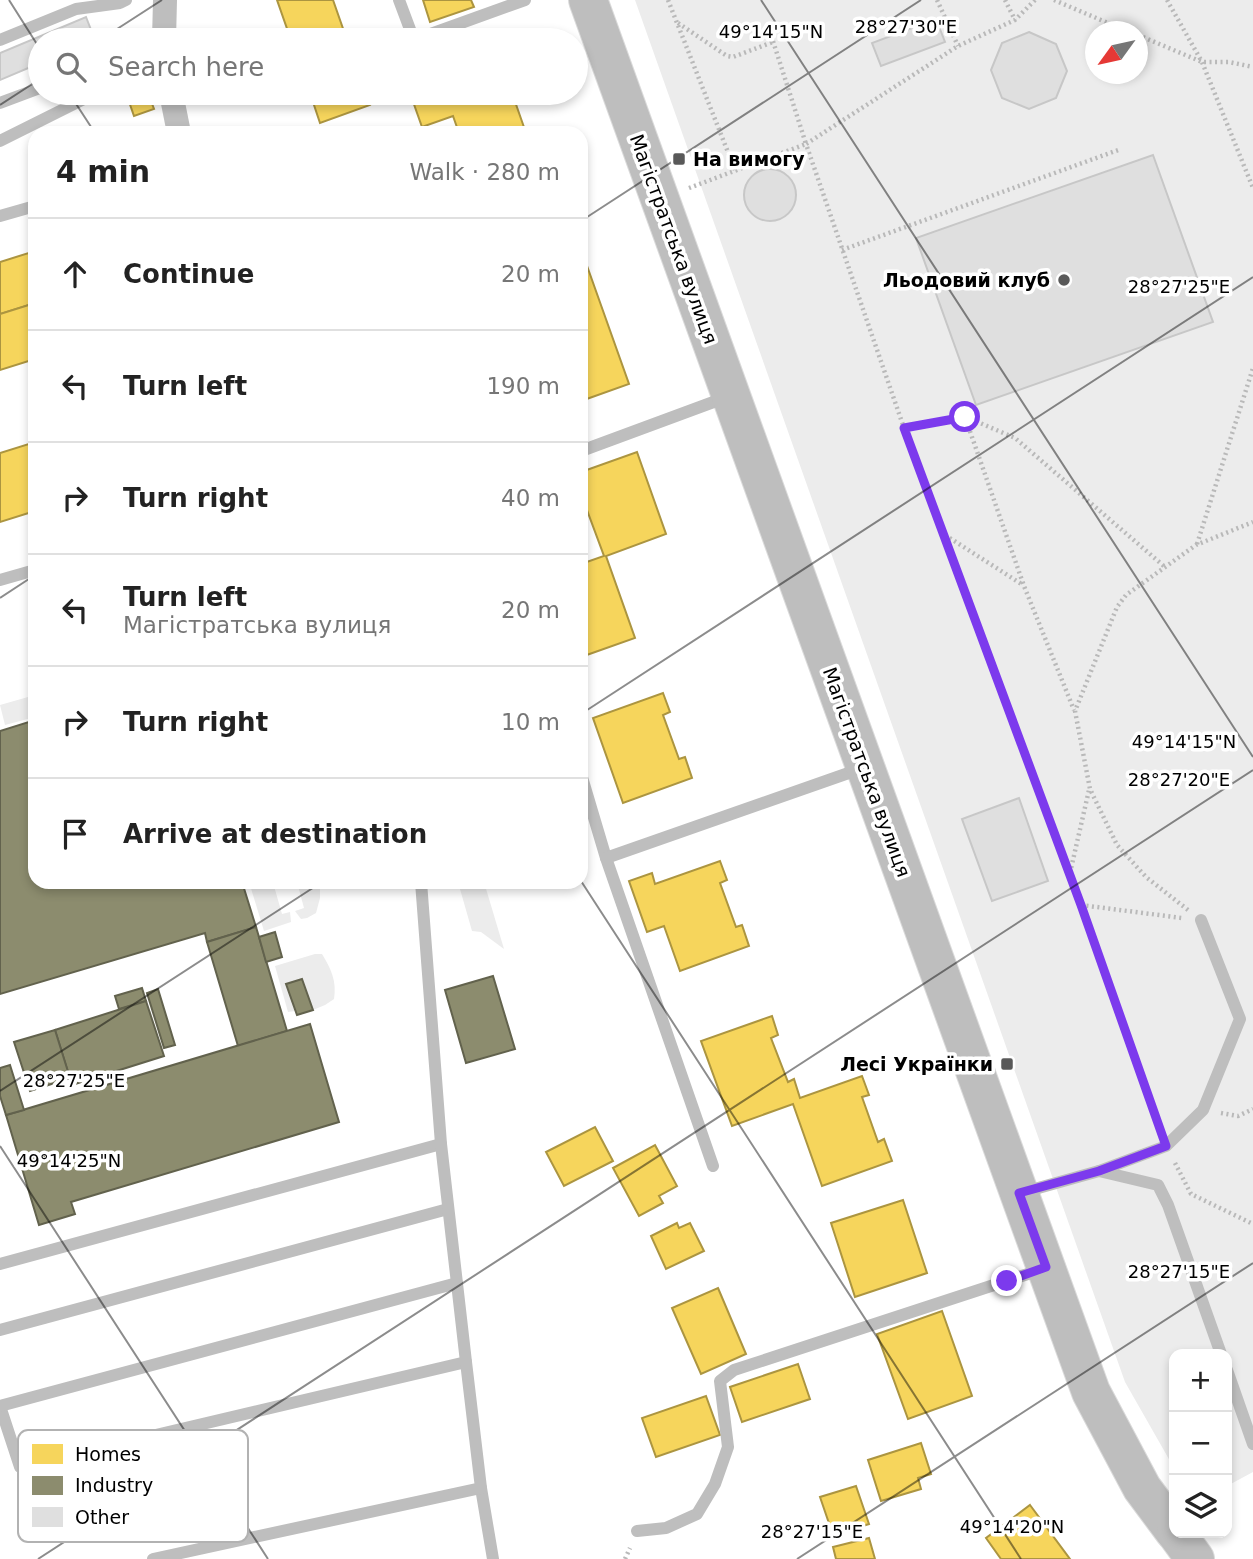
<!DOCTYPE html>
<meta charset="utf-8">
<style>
body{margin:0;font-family:"DejaVu Sans",sans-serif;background:#f2f2f2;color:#222}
.controls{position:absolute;right:21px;bottom:21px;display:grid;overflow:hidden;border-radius:14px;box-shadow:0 4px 10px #0003}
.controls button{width:63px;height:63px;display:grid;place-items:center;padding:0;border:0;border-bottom:2px solid #e0e0e0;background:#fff;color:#222;font:35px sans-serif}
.compass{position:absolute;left:1085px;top:21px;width:63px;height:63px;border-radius:50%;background:#fff;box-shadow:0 4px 10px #0003;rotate:237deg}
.stop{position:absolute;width:21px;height:21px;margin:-16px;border:5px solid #7c3aed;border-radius:50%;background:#fff}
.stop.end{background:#7c3aed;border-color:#fff;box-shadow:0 2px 7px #0008}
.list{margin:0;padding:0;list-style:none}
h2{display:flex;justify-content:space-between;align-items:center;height:91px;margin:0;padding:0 28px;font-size:30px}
h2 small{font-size:23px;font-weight:400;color:#767676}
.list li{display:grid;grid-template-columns:46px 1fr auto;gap:21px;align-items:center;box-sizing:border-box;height:112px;padding:0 28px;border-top:2px solid #e0e0e0}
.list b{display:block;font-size:26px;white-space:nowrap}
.list p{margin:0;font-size:23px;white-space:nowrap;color:#767676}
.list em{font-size:23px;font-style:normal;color:#767676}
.icon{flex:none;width:38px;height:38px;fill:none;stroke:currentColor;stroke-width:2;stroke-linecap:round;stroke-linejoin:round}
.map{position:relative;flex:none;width:1253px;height:1559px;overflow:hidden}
.search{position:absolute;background:#fff;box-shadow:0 4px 10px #0003;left:28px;top:28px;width:560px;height:77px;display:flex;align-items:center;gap:18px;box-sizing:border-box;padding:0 24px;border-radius:38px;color:#767676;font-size:26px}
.panel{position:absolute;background:#fff;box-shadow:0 4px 10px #0003;left:28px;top:126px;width:560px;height:763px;border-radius:21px}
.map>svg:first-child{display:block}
.green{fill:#ececec;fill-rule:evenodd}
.homes{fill:#f6d55c;stroke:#ac9540;stroke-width:2}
.industry{fill:#8c8c6e;stroke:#62624d;stroke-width:2}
.building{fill:#dfdfdf;stroke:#c7c7c7;stroke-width:2}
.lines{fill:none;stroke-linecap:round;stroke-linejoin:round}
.primary-casing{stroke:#dbdbdb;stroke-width:40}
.path{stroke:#b9b9b9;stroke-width:4.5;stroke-dasharray:2 3.5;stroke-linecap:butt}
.lane{stroke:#bebebe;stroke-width:12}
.street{stroke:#bebebe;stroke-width:24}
.primary{stroke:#bebebe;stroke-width:38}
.route{stroke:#7c3aed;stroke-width:9}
.ticks{fill:none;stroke:#000;stroke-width:2;stroke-opacity:0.45}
.poi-dot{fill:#595959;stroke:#fff;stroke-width:2.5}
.labels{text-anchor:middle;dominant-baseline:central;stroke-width:7;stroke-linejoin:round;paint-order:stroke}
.poi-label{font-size:19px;font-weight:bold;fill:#000;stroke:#fff;text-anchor:end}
.street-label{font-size:19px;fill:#000;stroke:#fff}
.key{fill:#fff;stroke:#b2b2b2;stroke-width:2}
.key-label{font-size:19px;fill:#000}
.ticks-label{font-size:18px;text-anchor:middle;fill:#000;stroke:#fff;stroke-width:7;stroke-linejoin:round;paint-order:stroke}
</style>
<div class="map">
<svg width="1253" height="1559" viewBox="0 0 1253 1559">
<rect width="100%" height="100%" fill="#fff"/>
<g class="green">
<path d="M635,0H1253V1472L1227,1486V1354H1174V1468L1125,1382ZM1096,32H1138V74H1096Z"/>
<polygon points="35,695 35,717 5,725 0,705"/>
<polygon points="249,882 282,882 274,886 282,914 290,912 291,922 264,931"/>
<polygon points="297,882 320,882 320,898 316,913 307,918 301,919 295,911 304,908"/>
<polygon points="458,882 484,882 504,949 481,932 472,931"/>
<path d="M315,954H322C331,969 337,981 334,999L325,1005L313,1010L301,979L286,984L295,1011L288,1012L275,966Z"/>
</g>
<g class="homes">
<polygon points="277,0 333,0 347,40 291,40"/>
<polygon points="423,0 471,0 474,7 430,22"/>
<polygon points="126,93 148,93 154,109 134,116"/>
<polygon points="310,93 366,93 370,105 320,123"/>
<polygon points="410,93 512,93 526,133 459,133 453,116 422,127"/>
<polygon points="35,251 35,303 0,314 0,262"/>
<polygon points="586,263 629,384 581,401 581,264"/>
<polygon points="35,303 35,359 0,370 0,314"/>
<polygon points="35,442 35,511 0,522 0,453"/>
<polygon points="637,452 666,534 606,556 635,638 581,657 581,564 604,556 581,494 581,472"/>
<polygon points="663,693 670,712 663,715 679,759 685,757 692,778 623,803 593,718"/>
<polygon points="720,861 727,880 720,883 736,927 742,925 749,946 680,971 664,926 647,932 629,881 652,873 655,884"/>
<polygon points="772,1016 778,1035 771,1038 788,1082 794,1079 800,1098 862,1076 869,1095 862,1097 878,1142 884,1139 892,1161 822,1186 793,1104 732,1126 701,1041"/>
<polygon points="595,1127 613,1161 564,1186 546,1152"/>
<polygon points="655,1145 677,1186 659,1196 663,1203 639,1216 613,1168"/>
<polygon points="903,1200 927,1273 855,1297 831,1223"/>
<polygon points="677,1223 679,1228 690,1223 704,1251 666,1269 651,1236"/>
<polygon points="718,1288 746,1354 701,1374 672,1308"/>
<polygon points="942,1311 972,1396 908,1419 877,1334"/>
<polygon points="798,1364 810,1399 742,1422 730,1387"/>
<polygon points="706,1396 720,1435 656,1457 642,1418"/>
<polygon points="921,1443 931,1474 918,1478 921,1489 881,1501 868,1460"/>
<polygon points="856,1486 869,1524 833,1535 820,1497"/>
<polygon points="1030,1505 1070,1559 1001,1559 986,1538"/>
<polygon points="869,1538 875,1559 836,1559 833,1547"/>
</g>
<g class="industry">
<polygon points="35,720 35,882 242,882 256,927 207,942 205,933 0,994 0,731"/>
<polygon points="256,927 287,1031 238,1046 207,942"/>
<polygon points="275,932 282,957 266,962 259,937"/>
<polygon points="493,976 515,1049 466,1063 445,990"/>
<polygon points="302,979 313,1010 297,1015 286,984"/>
<polygon points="142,988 146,1001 119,1009 115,996"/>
<polygon points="158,989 175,1045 164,1048 147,993"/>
<polygon points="146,1001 164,1056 72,1085 55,1030"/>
<polygon points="310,1024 339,1122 71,1202 75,1214 39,1225 6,1115"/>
<polygon points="55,1030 70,1078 30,1091 14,1042"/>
<polygon points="10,1065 24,1110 6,1115 0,1096 0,1068"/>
</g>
<g class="building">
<polygon points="86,17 95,40 40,40 40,63 0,80 0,53"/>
<polygon points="936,19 945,42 881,66 872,43"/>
<polygon points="1029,32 1056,44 1067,71 1056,98 1029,109 1002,98 991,70 1002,43"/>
<polygon points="1153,155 1213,322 976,405 916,238"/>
<circle cx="770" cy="195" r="26"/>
<polygon points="1019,798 1048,881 992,901 962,819"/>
</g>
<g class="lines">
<g class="primary-casing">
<g id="primary">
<polyline points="588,0 1091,1392 1142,1488 1174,1531"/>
<polyline points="1176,1533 1195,1559"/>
</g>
</g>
<g class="path">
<polyline points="668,0 735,170"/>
<polyline points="937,0 958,46"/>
<polyline points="1005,0 1015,20"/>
<polyline points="1035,0 1015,20 958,46 806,144 904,428 1081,905 1159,1126"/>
<polyline points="1054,0 1129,32"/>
<polyline points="1167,0 1202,62 1253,188"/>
<polyline points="678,23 727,56 733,57 773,42"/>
<polyline points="1138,35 1202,62 1229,62 1253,67"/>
<polyline points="689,188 806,144 772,38"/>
<polyline points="842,250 1121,149"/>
<polyline points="966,417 1015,438 1165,567"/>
<polyline points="904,428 965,417 1024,586 1074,710"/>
<polyline points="945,535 1023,585"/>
<polyline points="1197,544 1253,368"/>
<polyline points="1070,873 1089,790"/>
<polyline points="1081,905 1182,918"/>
<polyline points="1188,910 1146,877 1117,845 1090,789 1075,711 1117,607 1126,595 1196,545 1253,522"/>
<polyline points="1221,1113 1238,1116 1253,1109"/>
<polyline points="1175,1163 1191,1194 1253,1224"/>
<polyline points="625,1559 630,1548"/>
</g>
<g class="lane">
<polyline points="399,0 414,40"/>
<polyline points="0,40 76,9 120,3 126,0"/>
<polyline points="137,40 163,34"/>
<polyline points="414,40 525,0"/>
<polyline points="0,103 40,88"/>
<polyline points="0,141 96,93"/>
<polyline points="0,216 35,206"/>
<polyline points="581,451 727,397"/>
<polyline points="0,580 35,570"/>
<polyline points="581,774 606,858 713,1166"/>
<polyline points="606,858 860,769"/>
<polyline points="1099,1171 1158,1185 1168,1205 1221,1354"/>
<polyline points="1024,1192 1099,1171 1166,1146 1203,1110 1240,1019 1201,920"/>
<polyline points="0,1264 441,1144"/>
<polyline points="0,1330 448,1209"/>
<polyline points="1227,1370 1253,1444"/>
<polyline points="0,1406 20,1467 466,1362 441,1144 421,882"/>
<polyline points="0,1406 457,1283"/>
<polyline points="481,1488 493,1559"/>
<polyline points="637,1531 666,1528 697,1514 715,1484 728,1447 720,1381 734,1370 1043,1269"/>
<polyline points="153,1559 481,1488 466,1362"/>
</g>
<g class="street">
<polyline points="164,40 165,0"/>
<polyline points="171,93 179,133"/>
</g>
<use href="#primary" class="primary"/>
</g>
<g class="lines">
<polyline class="route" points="965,417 904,428 1081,905 1166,1146 1099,1171 1019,1193 1046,1267 1007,1281"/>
</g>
<path class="ticks" d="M9,0L40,49M761,0L1253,757M100,40L162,0M69,93L95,133M0,105L40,79M581,221L921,0M0,598L35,575M581,714L1253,277M581,881L1021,1559M0,1091L322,882M0,1146L268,1559M38,1559L1253,770M797,1559L1253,1263"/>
<g class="poi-dot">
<rect x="672" y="152" width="14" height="14" rx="3.5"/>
<circle cx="1064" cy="280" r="7"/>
<rect x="1000" y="1057" width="14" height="14" rx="3.5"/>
</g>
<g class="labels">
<g class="poi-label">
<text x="693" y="159" text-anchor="start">На вимогу</text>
<text x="1050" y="280">Льодовий клуб</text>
<text x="993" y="1064">Лесі Українки</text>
</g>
<g class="street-label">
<text transform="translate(674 239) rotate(70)">Магістратська вулиця</text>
<text transform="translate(867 772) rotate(70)">Магістратська вулиця</text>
</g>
</g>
<rect x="18" y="1430" width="230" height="112" rx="10" class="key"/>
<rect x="32" y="1444" width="31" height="20" fill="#f6d55c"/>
<rect x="32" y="1476" width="31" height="19" fill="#8c8c6e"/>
<rect x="32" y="1507" width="31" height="20" fill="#dfdfdf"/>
<g class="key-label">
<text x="75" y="1461">Homes</text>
<text x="75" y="1492">Industry</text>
<text x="75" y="1524">Other</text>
</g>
<g class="ticks-label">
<text x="906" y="33">28°27'30"E</text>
<text x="771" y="38">49°14'15"N</text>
<text x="1179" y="293">28°27'25"E</text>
<text x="1184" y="748">49°14'15"N</text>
<text x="1179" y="786">28°27'20"E</text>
<text x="74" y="1087">28°27'25"E</text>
<text x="69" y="1167">49°14'25"N</text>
<text x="1179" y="1278">28°27'15"E</text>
<text x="1012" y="1533">49°14'20"N</text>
<text x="812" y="1538">28°27'15"E</text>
</g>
</svg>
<div class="controls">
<button>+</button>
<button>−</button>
<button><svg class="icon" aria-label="layers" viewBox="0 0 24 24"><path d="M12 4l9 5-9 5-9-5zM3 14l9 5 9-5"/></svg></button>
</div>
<svg class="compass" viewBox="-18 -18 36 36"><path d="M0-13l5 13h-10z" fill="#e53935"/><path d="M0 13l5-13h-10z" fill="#767676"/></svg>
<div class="stop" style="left:965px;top:417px"></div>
<div class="stop end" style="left:1007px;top:1281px"></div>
<div class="search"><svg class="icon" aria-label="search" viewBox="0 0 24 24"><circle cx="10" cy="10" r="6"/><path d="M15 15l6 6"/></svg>Search here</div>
<section class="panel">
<h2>4 min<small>Walk · 280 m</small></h2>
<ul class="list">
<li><svg class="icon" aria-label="ahead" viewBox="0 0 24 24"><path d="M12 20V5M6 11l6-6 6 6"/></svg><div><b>Continue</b></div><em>20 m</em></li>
<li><svg class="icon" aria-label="left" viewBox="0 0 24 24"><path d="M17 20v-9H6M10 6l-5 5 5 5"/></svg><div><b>Turn left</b></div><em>190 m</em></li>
<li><svg class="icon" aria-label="right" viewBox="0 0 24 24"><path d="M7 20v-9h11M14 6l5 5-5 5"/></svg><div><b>Turn right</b></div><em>40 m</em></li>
<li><svg class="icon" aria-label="left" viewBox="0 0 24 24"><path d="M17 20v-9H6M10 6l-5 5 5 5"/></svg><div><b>Turn left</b><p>Магістратська вулиця</p></div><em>20 m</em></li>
<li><svg class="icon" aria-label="right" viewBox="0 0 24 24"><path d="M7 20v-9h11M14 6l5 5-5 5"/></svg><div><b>Turn right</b></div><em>10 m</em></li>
<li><svg class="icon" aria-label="arrive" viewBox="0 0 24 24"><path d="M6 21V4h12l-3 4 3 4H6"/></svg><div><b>Arrive at destination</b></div></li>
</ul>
</section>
</div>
